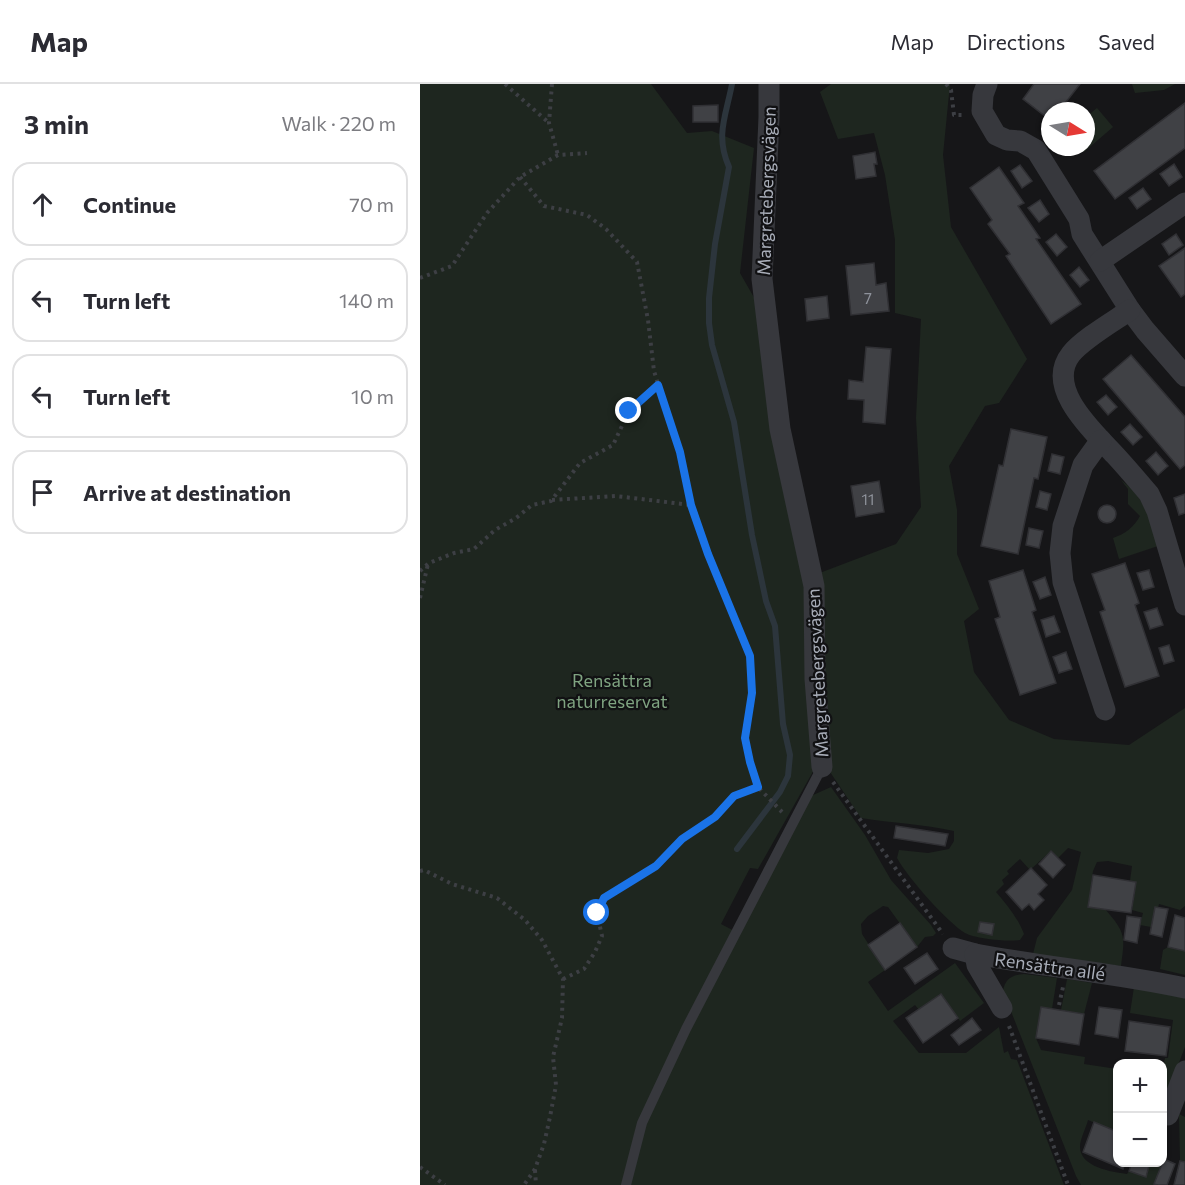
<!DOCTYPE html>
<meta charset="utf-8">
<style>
body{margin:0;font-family:Commissioner,sans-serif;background:#f7f7f7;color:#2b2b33}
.controls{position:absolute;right:18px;bottom:18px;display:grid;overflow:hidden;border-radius:12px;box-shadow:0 2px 4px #0004}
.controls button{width:54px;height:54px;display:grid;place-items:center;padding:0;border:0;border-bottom:2px solid #e1e1e2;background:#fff;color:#2b2b33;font:30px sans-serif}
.compass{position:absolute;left:621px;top:18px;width:54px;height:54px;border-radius:50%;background:#fff;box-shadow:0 2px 4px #0004;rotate:101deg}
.stop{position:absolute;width:18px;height:18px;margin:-14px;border:4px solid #1a73e8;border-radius:50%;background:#fff}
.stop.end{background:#1a73e8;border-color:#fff;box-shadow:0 2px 6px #0008}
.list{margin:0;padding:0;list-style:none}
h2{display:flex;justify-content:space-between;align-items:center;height:78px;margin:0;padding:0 24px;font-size:26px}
h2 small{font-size:20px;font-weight:400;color:#7c7c81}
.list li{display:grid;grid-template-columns:39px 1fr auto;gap:18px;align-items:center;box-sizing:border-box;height:84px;margin:0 12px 12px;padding:0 12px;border:2px solid #e1e1e2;border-radius:18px}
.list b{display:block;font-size:22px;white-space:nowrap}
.list em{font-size:20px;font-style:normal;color:#7c7c81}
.icon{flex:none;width:33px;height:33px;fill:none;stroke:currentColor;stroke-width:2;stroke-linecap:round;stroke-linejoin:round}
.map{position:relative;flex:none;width:765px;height:1101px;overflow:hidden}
header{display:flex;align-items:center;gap:36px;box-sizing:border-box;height:84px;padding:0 30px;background:#fff;border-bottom:2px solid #e1e1e2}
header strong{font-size:28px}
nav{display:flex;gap:33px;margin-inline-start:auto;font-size:21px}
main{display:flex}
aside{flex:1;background:#fff}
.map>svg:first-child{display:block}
.green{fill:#1e261f}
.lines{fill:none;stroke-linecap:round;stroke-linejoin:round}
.stream{stroke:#2c353c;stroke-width:6}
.building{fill:#404145;stroke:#303034;stroke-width:1.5}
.path{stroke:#3d3f44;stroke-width:4;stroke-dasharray:3 4.5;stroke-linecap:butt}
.service{stroke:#37383d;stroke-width:10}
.minor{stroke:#37383d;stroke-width:21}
.route{stroke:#1a73e8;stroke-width:8}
.labels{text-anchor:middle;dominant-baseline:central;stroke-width:4.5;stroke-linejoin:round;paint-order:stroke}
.number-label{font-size:15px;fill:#8e929b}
.street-label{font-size:18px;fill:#a8adb8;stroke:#111113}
.park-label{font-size:18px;fill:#7fa381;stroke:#111113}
</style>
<header>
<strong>Map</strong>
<nav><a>Map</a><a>Directions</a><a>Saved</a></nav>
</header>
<main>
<aside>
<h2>3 min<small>Walk · 220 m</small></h2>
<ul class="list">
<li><svg class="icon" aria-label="ahead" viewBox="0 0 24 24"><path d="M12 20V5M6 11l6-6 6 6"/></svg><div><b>Continue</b></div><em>70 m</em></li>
<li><svg class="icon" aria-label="left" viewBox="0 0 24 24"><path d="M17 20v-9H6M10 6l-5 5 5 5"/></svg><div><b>Turn left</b></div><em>140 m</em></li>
<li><svg class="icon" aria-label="left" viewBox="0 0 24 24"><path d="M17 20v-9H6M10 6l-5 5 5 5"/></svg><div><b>Turn left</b></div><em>10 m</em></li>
<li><svg class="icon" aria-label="arrive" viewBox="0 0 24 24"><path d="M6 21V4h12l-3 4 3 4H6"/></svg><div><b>Arrive at destination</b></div></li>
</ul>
</aside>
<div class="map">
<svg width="765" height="1101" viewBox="0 0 765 1101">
<rect width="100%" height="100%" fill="#161618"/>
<g class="green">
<polygon points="0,0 231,0 267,49 292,47 334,64 320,189 336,217 387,506 395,684 338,785 330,784 301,840 320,850 391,712 411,703 445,751 471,796 511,841 516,849 513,852 505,853 497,863 468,823 463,822 448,832 441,840 442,850 465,886 448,898 468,927 535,879 564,919 540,937 520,910 499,926 495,921 473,937 499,969 546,969 579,943 584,969 588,967 591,975 597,976 644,1101 0,1101"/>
<path d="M411,0H530L523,71L531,143L607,275L579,319L565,322L529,382L537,426V470L559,525L544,537L554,588L589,636L634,655L709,661L765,624V822L760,826L739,820L738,824L735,823L731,843L720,841L723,829L712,826L716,798L710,797L712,782L688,777L677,778L673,787L668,823L685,825C706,849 705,852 701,882L613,870L617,854L652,806L661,768L648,764L638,774L631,767L610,786L600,775L587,787L589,790L582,796L584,800L576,808C587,821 598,834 604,850L600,856C588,858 556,855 545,849C526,837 488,794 477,774L479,766L508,769L529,765L534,757V747C503,740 472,739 441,734L406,682L397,490L476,460L501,423L496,334L501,235L475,229V156L465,91L454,49L418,55L400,8Z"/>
<polygon points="712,0 755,0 744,6 715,9"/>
<polygon points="677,24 693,43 664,68 659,63 666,63 666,33"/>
<path d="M701,396C724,412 731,436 738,462L699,475L693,454C705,450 714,443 720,432L708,420V405Z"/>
<polygon points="748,863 765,867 765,891 740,885 743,866"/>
<path d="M604,890L637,894L632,925L621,924L616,954L621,966L665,973L664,980L697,985V1048L668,1036C666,1044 660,1055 660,1063C660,1083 692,1088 707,1090L709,1087L725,1092L730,1080L743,1078L734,1099L738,1101H661L656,1092L583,907C585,895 592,891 604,890Z"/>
<polygon points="647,895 672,899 664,930 641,926"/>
<polygon points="714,903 765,913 765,963 743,1020 743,984 745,974 748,974 753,936 710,929"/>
<polygon points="759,1030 765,1033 765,1078 760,1077"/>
</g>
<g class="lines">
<path class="stream" d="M312,0C306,32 295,51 309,83L295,160L289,214V239L292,261L314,338L332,451L346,517L355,542L363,640L370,671L368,692L360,708L317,765"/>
</g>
<g class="building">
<polygon points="614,0 660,0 639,27 630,27 630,36 603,15"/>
<polygon points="765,19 765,64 695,115 674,87"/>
<polygon points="298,21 298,38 273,38 273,22"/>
<polygon points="455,68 457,80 454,80 456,92 436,95 433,72"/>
<polygon points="754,80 762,93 749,102 740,90"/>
<polygon points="600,81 612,97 602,104 591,87"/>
<polygon points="579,83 604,119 598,122 620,154 616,155 661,220 631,240 586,172 590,170 568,140 572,136 550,104"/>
<polygon points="723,104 731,115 717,125 709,114"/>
<polygon points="620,116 629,130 619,138 608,124"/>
<polygon points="636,150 647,163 637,172 626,158"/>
<polygon points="756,150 763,161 749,171 742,160"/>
<polygon points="765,164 765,210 761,213 739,182"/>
<polygon points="454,179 456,201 466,199 469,227 431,231 426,182"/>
<polygon points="659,183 669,196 660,203 650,191"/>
<polygon points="407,212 409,234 387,237 385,215"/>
<polygon points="446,263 471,265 465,340 443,338 444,316 428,315 429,296 443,298"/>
<polygon points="711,271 765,333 765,381 760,385 683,295"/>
<polygon points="686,311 697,323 688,331 677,318"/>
<polygon points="710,340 722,353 713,361 701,348"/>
<polygon points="591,345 627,353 618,395 614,394 598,470 561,462 579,381 583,382"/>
<polygon points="736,368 748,382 738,391 726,377"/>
<polygon points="632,370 644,373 640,390 628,387"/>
<polygon points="459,397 464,428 436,433 431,402"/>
<polygon points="620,407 631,410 627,426 616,423"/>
<polygon points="765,410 765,429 759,431 754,414"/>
<circle cx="687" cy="430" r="9"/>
<polygon points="609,444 623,447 619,464 606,461"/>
<polygon points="705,479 719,519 715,521 739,592 705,603 680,528 685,526 672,490"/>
<polygon points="603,486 616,526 612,528 636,599 600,611 575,535 580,533 569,497"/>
<polygon points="729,486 734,503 723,506 717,489"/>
<polygon points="625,493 631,511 620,515 613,498"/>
<polygon points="737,524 743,541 730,545 724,528"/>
<polygon points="634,532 640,548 626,553 621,536"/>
<polygon points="749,561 754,577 744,580 739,564"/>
<polygon points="646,568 652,585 639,589 633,573"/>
<polygon points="476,742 528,750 525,762 474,754"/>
<polygon points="631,767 645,781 633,794 619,780"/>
<polygon points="611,784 627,801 618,810 624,816 614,826 609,820 602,826 586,808"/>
<polygon points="673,791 716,798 711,829 668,823"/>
<polygon points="735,823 748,825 742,853 730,850"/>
<polygon points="755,831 765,834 765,867 748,863"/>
<polygon points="707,832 721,834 717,859 704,856"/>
<polygon points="560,838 574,840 572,851 558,848"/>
<polygon points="480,839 497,863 465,886 448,861"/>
<polygon points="507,869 518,885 495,900 484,884"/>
<polygon points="521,910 538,934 503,959 486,934"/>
<polygon points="621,923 664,930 659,961 616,954"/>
<polygon points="679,923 702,926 698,954 675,950"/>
<polygon points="552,934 561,946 539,961 531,951"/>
<polygon points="709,937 750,943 746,972 705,967"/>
<polygon points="674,1038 698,1048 698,1078 705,1078 703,1085 663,1068"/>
<polygon points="744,1075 755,1080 747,1101 738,1101 734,1100"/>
<polygon points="760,1077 765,1078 765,1101 754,1101"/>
<polygon points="712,1078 730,1078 726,1093 709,1087"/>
</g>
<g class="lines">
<g class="path">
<polyline points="85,0 129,39"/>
<polyline points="132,0 129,39 138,71"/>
<polyline points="526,0 531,6 534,31 543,31"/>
<polyline points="100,93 124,122 167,131 186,145 217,178 228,236 234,287 259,368 271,421 288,470 330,572 332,609 325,654 329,678 338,703 362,728"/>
<polyline points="0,194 32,182 67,129 100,93 138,71 167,69"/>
<polyline points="132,416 196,412 271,421"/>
<polyline points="0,487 9,479 34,469 54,465 75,446 96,434 112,421 131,417 160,379 193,361 209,327 238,301"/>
<polyline points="0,514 8,480"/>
<polyline points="413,698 523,850"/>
<polyline points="0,787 4,786 32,800 77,814 105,836 122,856 143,895 142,934 133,973 136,1001 130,1033 124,1060 115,1085 104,1101"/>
<polyline points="143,895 164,885 175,868 182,852 177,829 184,814 236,782 263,755 295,733 314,712 338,703"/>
<polyline points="639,921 643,903"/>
<polyline points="589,942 648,1101"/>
<polyline points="0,1083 25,1101"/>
<polyline points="115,1086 116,1101"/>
</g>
<polyline class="service" points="206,1101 222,1039 266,945 402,683"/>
<g class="minor">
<polyline points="349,0 349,33 342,195 360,345 394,502 395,595 402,683"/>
<polyline points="567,0 563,11 562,27 576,51 587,56 600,57 616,66 659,135 662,150 710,226 725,246 765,292"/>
<polyline points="680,177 765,119"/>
<path d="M710,226C694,237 663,255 651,270C624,304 674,348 695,371C707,384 718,397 729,410L737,427L765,521"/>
<polyline points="681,356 663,381 643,442 640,469 643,498 685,626"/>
<polyline points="533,864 555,870"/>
<path d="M582,924L557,881L555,870C625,883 696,889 765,904"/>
<polyline points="748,1031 765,987"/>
</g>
</g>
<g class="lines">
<polyline class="route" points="177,829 184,814 236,782 262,755 295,733 314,712 338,703 330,678 325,654 332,609 330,572 288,470 271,421 260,368 238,301 209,327"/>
</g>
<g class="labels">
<g class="number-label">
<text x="448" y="214">7</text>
<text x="448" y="415">11</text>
</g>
<g class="street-label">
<text transform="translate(346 107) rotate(-88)">Margretebergsvägen</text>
<text transform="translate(397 589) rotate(-93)">Margretebergsvägen</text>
<text transform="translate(630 882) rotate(8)">Rensättra allé</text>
</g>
<g class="park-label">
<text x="192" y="596">Rensättra<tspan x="192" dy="21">naturreservat</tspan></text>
</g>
</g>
</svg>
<div class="controls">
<button>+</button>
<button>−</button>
</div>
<svg class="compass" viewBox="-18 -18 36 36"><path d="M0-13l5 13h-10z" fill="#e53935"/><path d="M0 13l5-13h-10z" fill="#7c7c81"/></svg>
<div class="stop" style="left:177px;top:829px"></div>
<div class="stop end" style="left:209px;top:327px"></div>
</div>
</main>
